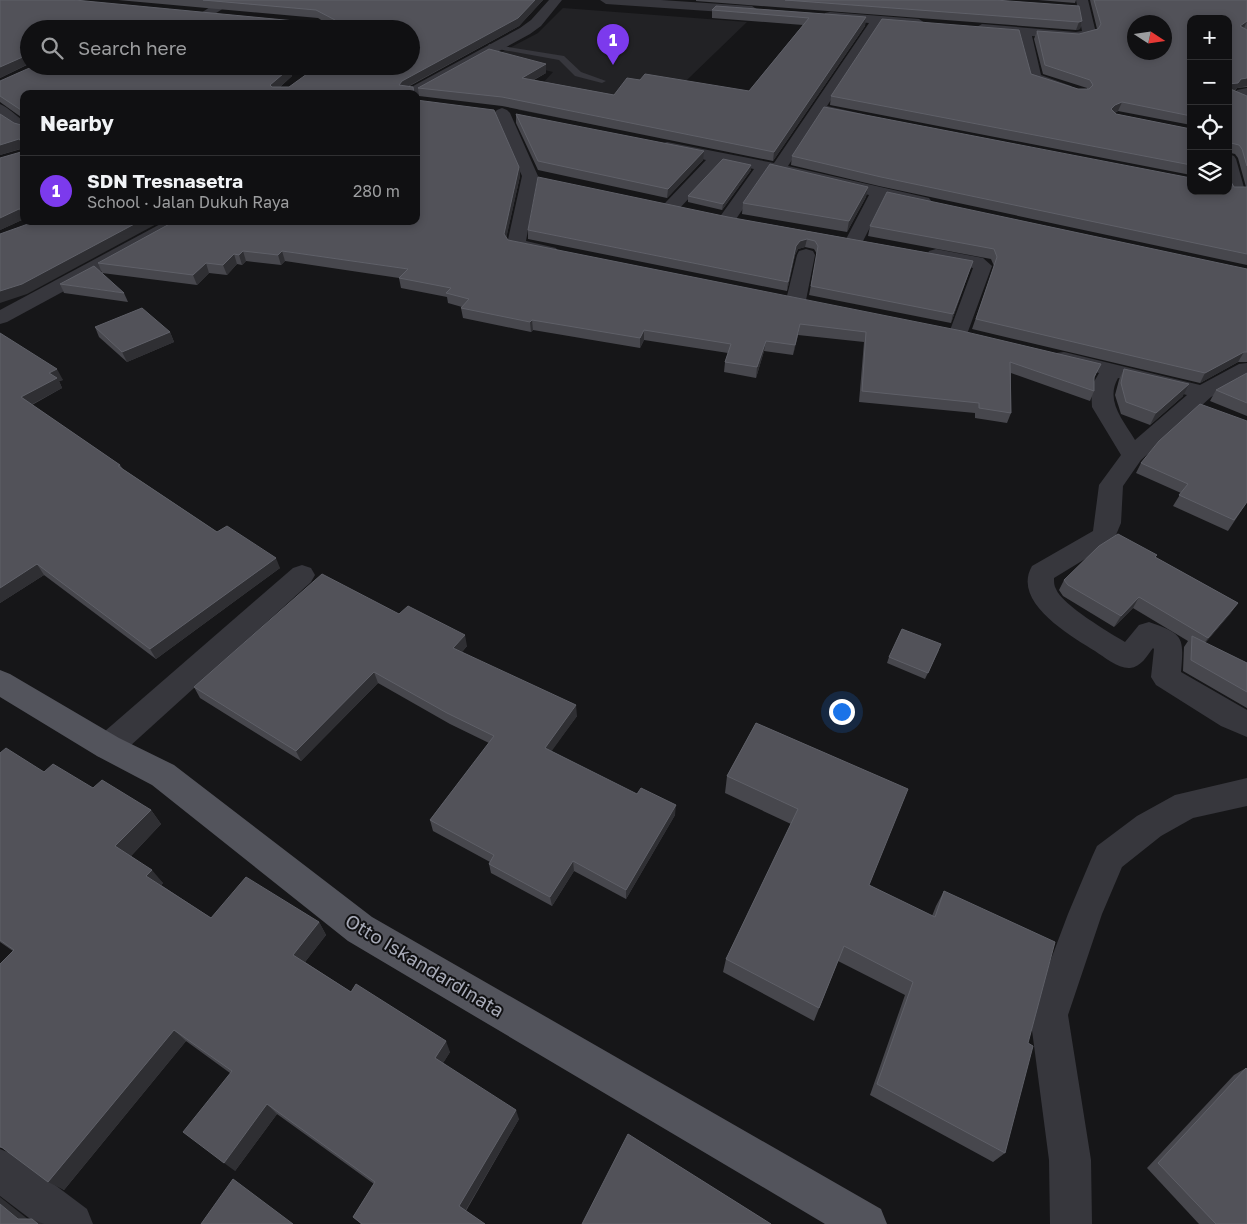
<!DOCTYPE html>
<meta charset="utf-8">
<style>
body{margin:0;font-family:"Golos Text",sans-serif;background:#19191b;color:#f1f3f6}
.controls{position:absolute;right:15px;top:15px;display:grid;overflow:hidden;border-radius:10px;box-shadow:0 2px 8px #0003}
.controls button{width:45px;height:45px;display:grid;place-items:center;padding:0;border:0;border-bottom:1px solid #303032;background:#101012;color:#f1f3f6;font:25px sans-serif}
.compass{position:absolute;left:1127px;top:15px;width:45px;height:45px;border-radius:50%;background:#101012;box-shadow:0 2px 8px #0003;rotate:102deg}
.you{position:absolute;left:841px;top:711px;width:18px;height:18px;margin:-12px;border:4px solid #fff;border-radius:50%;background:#1a73e8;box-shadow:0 0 0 8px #1a73e833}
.badge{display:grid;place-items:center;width:32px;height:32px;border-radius:50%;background:#7c3aed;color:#fff;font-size:16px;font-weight:700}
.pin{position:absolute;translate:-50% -41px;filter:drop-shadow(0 1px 2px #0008)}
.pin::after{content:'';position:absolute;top:26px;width:18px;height:15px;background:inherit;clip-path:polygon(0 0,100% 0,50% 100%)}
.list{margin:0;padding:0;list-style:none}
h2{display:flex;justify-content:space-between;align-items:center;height:65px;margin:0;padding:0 20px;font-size:21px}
h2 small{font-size:16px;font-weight:400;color:#9c9d9f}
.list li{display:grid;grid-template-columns:32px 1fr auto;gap:15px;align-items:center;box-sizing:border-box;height:70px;padding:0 20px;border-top:1px solid #303032}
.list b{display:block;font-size:19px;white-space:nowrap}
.list p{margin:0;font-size:16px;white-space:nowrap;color:#9c9d9f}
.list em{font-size:16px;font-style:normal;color:#9c9d9f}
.icon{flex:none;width:28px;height:28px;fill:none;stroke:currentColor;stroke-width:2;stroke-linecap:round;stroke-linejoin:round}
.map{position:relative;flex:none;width:1247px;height:1224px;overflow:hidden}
.search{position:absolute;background:#101012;box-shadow:0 2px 8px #0003;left:20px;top:20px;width:400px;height:55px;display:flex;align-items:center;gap:12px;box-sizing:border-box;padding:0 18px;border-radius:28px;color:#9c9d9f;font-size:19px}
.panel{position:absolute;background:#101012;box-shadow:0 2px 8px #0003;left:20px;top:90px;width:400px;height:135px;border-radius:10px}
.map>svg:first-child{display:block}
.built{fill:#222225}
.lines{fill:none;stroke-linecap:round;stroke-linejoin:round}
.lane{fill:#37373d;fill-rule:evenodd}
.street{fill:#37373d;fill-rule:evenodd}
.primary{fill:#53545c;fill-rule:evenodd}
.wall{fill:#47474d;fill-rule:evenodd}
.shaded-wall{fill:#2f2f33}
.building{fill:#525259;stroke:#5f6068;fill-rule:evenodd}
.labels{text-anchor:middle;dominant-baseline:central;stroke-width:4;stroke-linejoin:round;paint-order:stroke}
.near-street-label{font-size:19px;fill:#a8abb8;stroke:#111113}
</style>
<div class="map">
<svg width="1247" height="1224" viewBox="0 0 1247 1224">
<rect width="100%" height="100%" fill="#161618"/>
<polygon class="built" points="563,8 747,22 633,132 518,110 553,72 492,57 538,33"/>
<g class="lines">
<polygon class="lane" points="489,44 564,56 581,72 606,81 602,83 575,76 559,60 492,48 488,46"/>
<g class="street">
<polygon points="221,0 236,0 192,29 176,29"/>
<polygon points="549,0 562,0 541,26 530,34 416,96 416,94 402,94 404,91 520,28 531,20"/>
<polygon points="600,0 661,0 752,6 758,10 752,14 606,4"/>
<polygon points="1076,0 1088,0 1096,33 1094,36 1076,40 1032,36 1041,75 1071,86 1073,89 1071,92 1061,92 1029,81 1018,35 982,32 975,28 982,24 1076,32 1082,31"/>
<polygon points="830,12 919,19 925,23 919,27 881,24 827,106 863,114 866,117 863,120 858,122 822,114 788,166 929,198 932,202 929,206 923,207 885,198 863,241 860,245 854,247 848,245 845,241 869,195 768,172 734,222 728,223 722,222 719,218 754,169 722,163 678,210 672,211 666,210 663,206 666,202 706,160 661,150 659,147 661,144 667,142 774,163 869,23 825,19 824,16 825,13"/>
<polygon points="248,66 298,66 317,69 319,72 317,75 312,76 255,70"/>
<polygon points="1247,88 1247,96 1237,96 1235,93 1237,90"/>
<path d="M0,104C8,107 16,116 24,121V133L19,131L0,118Z"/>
<path d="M502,108L507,110L510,113L538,176L526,241L556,248L558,252L556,256C542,259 523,251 509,248L507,244L522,176L494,113L497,110Z"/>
<polygon points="1228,154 1234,156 1236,159 1245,191 1242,195 1236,196 1230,195 1228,191"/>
<polygon points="166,221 189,221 186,225 7,322 0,324 0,310"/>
<polygon points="806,249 813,251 815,255 806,300 803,304 796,306 789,304 786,300 797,255 799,251"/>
<polygon points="936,249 983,258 992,266 966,337 959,339 952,337 949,333 973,268 929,259 927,255 929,251"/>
<path d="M1064,352L1200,385L1239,364L1247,363V378L1211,397L1141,460L1123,486L1121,523L1113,542L1054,578C1054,582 1054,586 1056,589C1062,605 1110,633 1125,642L1139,625L1149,622C1184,634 1184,637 1181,672L1247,710V737L1221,726L1156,685L1151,677L1154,649L1153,648C1147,656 1141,667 1130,668C1119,669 1104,657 1095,651C1071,636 1011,602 1032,566L1093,531L1099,485L1121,455L1092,407L1091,387L1099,373L1056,363L1053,358L1056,353ZM1118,378L1187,395L1135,440C1123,420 1105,401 1118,378Z"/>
<polygon points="302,565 311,568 315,575 311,582 119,756 108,760 97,756 93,747 97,738 293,568"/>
<polygon points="1247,778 1247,806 1193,818 1161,836 1122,867 1102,914 1068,1015 1091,1160 1092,1224 1050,1224 1049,1160 1030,1015 1068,914 1092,857 1097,846 1137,816 1175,795"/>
<polygon points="0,1149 15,1155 87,1209 93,1224 37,1224 0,1196"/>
</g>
<polygon class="primary" points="0,670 10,674 119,738 174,765 372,917 881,1209 887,1224 825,1224 348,941 152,785 97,756 0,697"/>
</g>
<g class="wall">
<polygon points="0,0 316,23 326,23 318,18 118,0 543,0 519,26 408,87 24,94 24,219 0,230 21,152 21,149 0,155 14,123 21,125 21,117 0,102 0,81 290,68 292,76 280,87 289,87 411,29 29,29 29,64 0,78"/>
<polygon points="696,0 995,0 1082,21 1080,29 1076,30 696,1"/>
<polygon points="1038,0 1076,0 1075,3"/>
<path d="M1090,0H1247V87L1237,88L1235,91L1247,96V265L879,186L791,165L792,156L1228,191L1191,19V125L1118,111L1115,113L1116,114L1191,129V175L830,105L831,96L1031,74L1078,89H1087V88L1043,74L1034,39L1037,31L1079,34L1097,29ZM1231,153L1235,154L1238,158L1246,187H1234L1231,182Z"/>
<polygon points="712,10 866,17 865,26 773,161 502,106 419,96 418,88 546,73 534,80 614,95 749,91 803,25 712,18"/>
<polygon points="516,114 703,160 667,198 538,170 516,123"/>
<polygon points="751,165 751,170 722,210 688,202 688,196"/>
<polygon points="519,167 520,176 506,238 508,240 1096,374 1094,379 1094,391 1090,401 1011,373 1011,413 1007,423 975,418 975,413 859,402 864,342 798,335 793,355 764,351 756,378 724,372 725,362 728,353 644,340 640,348 533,330 531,332 463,318 461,308 462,307 448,303 447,297 401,288 399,278 285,261 281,265 246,261 242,265 237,264 227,275 209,273 197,285 102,273 98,263"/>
<polygon points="868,187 866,197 847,232 742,214 743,203"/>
<polygon points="728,217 973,261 951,323 809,295 817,254 814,249 805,247 798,249 795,255 787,291 528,239 528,230"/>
<polygon points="870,226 1247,269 1247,362 1238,362 1200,383 972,329 994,266 991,259 868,236"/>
<polygon points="60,284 124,293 128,302 64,293"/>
<polygon points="95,327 170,332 174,342 127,362 99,337"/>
<polygon points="0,333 63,380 59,381 62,388 32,405 120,465 123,469 217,532 280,568 156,659 44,575 0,603"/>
<polygon points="1124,369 1183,396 1150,425 1121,414 1115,395 1119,380"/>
<polygon points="1247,373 1247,416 1210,401 1216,390"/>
<polygon points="1141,463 1247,502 1228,531 1173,506 1181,493 1136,473"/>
<polygon points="1157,555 1155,557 1238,603 1230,614 1205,643 1247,663 1247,708 1183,671 1184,647 1188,641 1133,608 1114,627 1063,596 1059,590 1064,580"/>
<polygon points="399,614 467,646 462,652 577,716 551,751 675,815 626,899 574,871 552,906 491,873 489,864 490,862 433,831 430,820 489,743 450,724 378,683 301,761 200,698 194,687"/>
<polygon points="939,650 925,679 887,663 889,657"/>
<polygon points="756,723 869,885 932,916 936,906 944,891 1028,1043 1005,1153 993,1162 870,1095 905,995 838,961 814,1021 723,972 726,959 791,824 725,793 727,776"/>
<polygon points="0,753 44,772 93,788 151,810 161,824 131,856 163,883 161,885 211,918 319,922 326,935 305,962 351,992 450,1052 443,1063 519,1119 466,1211 485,1224 361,1224 353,1217 374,1184 277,1114 235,1171 230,1073 186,1041 64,1190 3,1148 0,1148 0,964 13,951 0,942"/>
<polygon points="1246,1068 1247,1224 1199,1224 1147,1168 1234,1075"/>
</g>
<g class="shaded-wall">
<polygon points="535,0 543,0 519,26 403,89 399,85 402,81"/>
<polygon points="866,17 865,26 773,161 774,152"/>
<polygon points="1082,21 1080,29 1076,30 1079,22"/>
<polygon points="1247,21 1244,28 1240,26"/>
<polygon points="25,56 28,64 0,78 0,67"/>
<polygon points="546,64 546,73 522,86 522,78"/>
<polygon points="290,68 292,76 272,94 270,85"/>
<polygon points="1247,78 1247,86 1237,88 1234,91 1228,92 1228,84 1241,79"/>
<polygon points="1122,102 1118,111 1112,114 1111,109 1115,105"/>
<polygon points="19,139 23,148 0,155 0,145"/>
<polygon points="704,151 703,160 667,198 668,189"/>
<polygon points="751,165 751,170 722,210 723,204"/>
<polygon points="519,167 520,176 505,244 504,234"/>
<polygon points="868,187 866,197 847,232 849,221"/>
<polygon points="19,209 24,219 0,230 0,218"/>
<polygon points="140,221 162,221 27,294 0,303 0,291"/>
<polygon points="807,239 805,247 798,249 795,255 787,291 788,282 796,246 800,241"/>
<polygon points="243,251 246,261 242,265 239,255"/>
<polygon points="282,251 285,261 281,265 278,255"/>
<polygon points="234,254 237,264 227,275 223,265"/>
<polygon points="973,261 970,269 951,323 953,314"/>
<polygon points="206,263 209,273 197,285 193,275"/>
<polygon points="532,320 533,330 531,332 530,322"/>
<polygon points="800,324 798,335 793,355 795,345"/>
<polygon points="644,330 644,340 640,348 640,338"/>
<polygon points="170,332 174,342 127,362 122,352"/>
<polygon points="766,341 764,351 756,378 757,367"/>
<polygon points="1244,352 1238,362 1200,383 1205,373"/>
<polygon points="57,369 63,380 59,381 62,388 27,407 21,397 49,373"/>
<polygon points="1189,384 1183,396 1150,425 1156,413"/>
<polygon points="276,558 280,568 156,659 150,649"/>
<polygon points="37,564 44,575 0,603 0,588"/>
<polygon points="1139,597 1133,608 1114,627 1121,616"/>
<polygon points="1238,603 1230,614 1201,648 1208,638"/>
<polygon points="465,635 467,646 456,659 453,648"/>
<polygon points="374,672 378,683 301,761 296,751"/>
<polygon points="576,705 577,716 546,759 545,748"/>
<polygon points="676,805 675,815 626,899 626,890"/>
<polygon points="151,810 161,824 127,860 115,846"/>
<polygon points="573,861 574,871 552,906 550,897"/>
<polygon points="152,870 163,883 157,889 146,876"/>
<polygon points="319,922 326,935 301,967 293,955"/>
<polygon points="174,1030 186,1041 64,1190 48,1182"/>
<polygon points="446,1041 450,1052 440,1068 435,1058"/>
<polygon points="267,1104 277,1114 235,1171 224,1163"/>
<polygon points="516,1110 519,1119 464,1213 459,1206"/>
<polygon points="0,1197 34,1224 18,1219 0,1204"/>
<polygon points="32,1219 44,1224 38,1224"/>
</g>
<g class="building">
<polygon points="0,0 75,0 316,23 333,23 335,20 316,10 203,0 535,0 518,18 402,81 399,85 413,87 414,94 24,94 24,209 19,209 0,218 0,158 21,152 22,141 19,139 0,145 0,114 14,123 21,125 21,110 0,96 0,81 34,66 278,66 290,68 270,85 272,87 289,87 318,66 411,66 411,29 29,29 29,56 25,56 0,67"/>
<polygon points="785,0 995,0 1079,6 1082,21 1079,22"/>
<path d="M1094,0H1247V21L1240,26L1247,30V78L1241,79L1238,83L1228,84V19H1191V116L1122,102L1115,105L1111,109L1116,114L1191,129V165L831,96L882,19L1019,30L1031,74L1078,89H1089L1093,85L1090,80L1045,65L1037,31L1079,34L1098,29L1101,24ZM1134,22H1164V52H1134Z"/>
<polygon points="716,6 866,17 774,152 502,97 418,88 489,49 546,64 522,78 614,95 627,78 640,80 645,74 749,91 809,18 712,10"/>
<polygon points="1228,88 1247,96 1247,166 1242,149 1239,145 1231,143 1231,182 1234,187 1247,187 1247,254 881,177 792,156 824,107 1191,178 1191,191 1228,191"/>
<polygon points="416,100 494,110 519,167 504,234 508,240 962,331 1101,364 1094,377 1094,391 1010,362 1011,413 979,408 979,403 862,391 866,332 800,324 795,345 766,341 757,367 725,362 731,344 644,330 640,338 532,320 530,322 461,308 469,299 446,293 451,288 399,278 408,269 282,251 278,255 243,251 239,255 234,254 223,265 206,263 193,275 98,263 175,221 416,221"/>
<polygon points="516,114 704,151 668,189 538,161"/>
<polygon points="723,159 751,165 723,204 688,196"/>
<polygon points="770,164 868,187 849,221 743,203"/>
<polygon points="538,177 728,217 973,261 953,314 811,286 818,246 815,241 807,239 800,241 796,246 788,282 528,230"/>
<polygon points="887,192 1247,269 1247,352 1244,352 1205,373 976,319 997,257 994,249 870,226"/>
<polygon points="31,221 140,221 22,284 0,291 0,234 28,224"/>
<polygon points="94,266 124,293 60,284"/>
<polygon points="142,308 170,332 122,352 95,327"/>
<polygon points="0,333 57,369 49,373 57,378 21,397 120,465 118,466 217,532 227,526 276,558 150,649 37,564 0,588"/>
<polygon points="1124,369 1189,384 1156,413 1126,402 1121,383"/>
<polygon points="1247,373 1247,403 1216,390"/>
<polygon points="1200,404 1247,421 1247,502 1234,520 1179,495 1188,484 1141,463 1159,441"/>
<polygon points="1118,534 1157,555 1155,557 1238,603 1208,638 1139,597 1121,616 1068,585 1064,580 1099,546"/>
<polygon points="322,574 399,614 408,606 465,635 453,648 576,705 545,748 637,794 641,788 676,805 626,890 573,861 550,897 489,864 494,855 430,820 494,736 447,713 374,672 296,751 194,687"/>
<polygon points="902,629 941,644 928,673 889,657"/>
<polygon points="1192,636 1247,663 1247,692 1191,660"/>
<polygon points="756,723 908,789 869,885 935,917 944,891 1055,942 1028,1043 1033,1046 1005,1153 877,1084 913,982 844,946 819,1008 726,959 798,809 727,776"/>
<polygon points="6,748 44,772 53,764 93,788 102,780 151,810 115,846 152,870 146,876 211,918 246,877 319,922 293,955 351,992 356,984 446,1041 435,1058 516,1110 459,1206 485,1224 362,1224 353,1217 375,1182 267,1104 224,1163 183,1132 232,1071 174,1030 48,1182 0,1146 0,964 14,950 0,940 0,753"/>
<polygon points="1246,1068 1247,1069 1247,1224 1216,1224 1158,1163"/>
<polygon points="628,1134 771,1224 582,1224"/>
<polygon points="233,1179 293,1224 201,1224"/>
<polygon points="0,1204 18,1219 32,1219 38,1224 0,1224"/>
</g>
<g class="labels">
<g class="near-street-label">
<text transform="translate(425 965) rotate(31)">Otto Iskandardinata</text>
</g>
</g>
</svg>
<div class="controls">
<button>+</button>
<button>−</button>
<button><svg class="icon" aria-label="locate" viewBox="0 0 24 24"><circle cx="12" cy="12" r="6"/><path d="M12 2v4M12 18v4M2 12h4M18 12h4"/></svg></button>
<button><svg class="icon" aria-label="layers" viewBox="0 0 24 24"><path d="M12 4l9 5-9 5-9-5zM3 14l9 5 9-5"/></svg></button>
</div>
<svg class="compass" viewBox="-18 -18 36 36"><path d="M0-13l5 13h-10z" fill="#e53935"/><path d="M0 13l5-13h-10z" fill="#9c9d9f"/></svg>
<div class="you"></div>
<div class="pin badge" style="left:613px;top:65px">1</div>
<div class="search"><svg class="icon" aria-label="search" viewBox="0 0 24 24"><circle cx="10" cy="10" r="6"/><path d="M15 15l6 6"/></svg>Search here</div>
<section class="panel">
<h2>Nearby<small></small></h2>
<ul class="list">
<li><span class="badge">1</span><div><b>SDN Tresnasetra</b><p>School · Jalan Dukuh Raya</p></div><em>280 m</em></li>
</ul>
</section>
</div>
